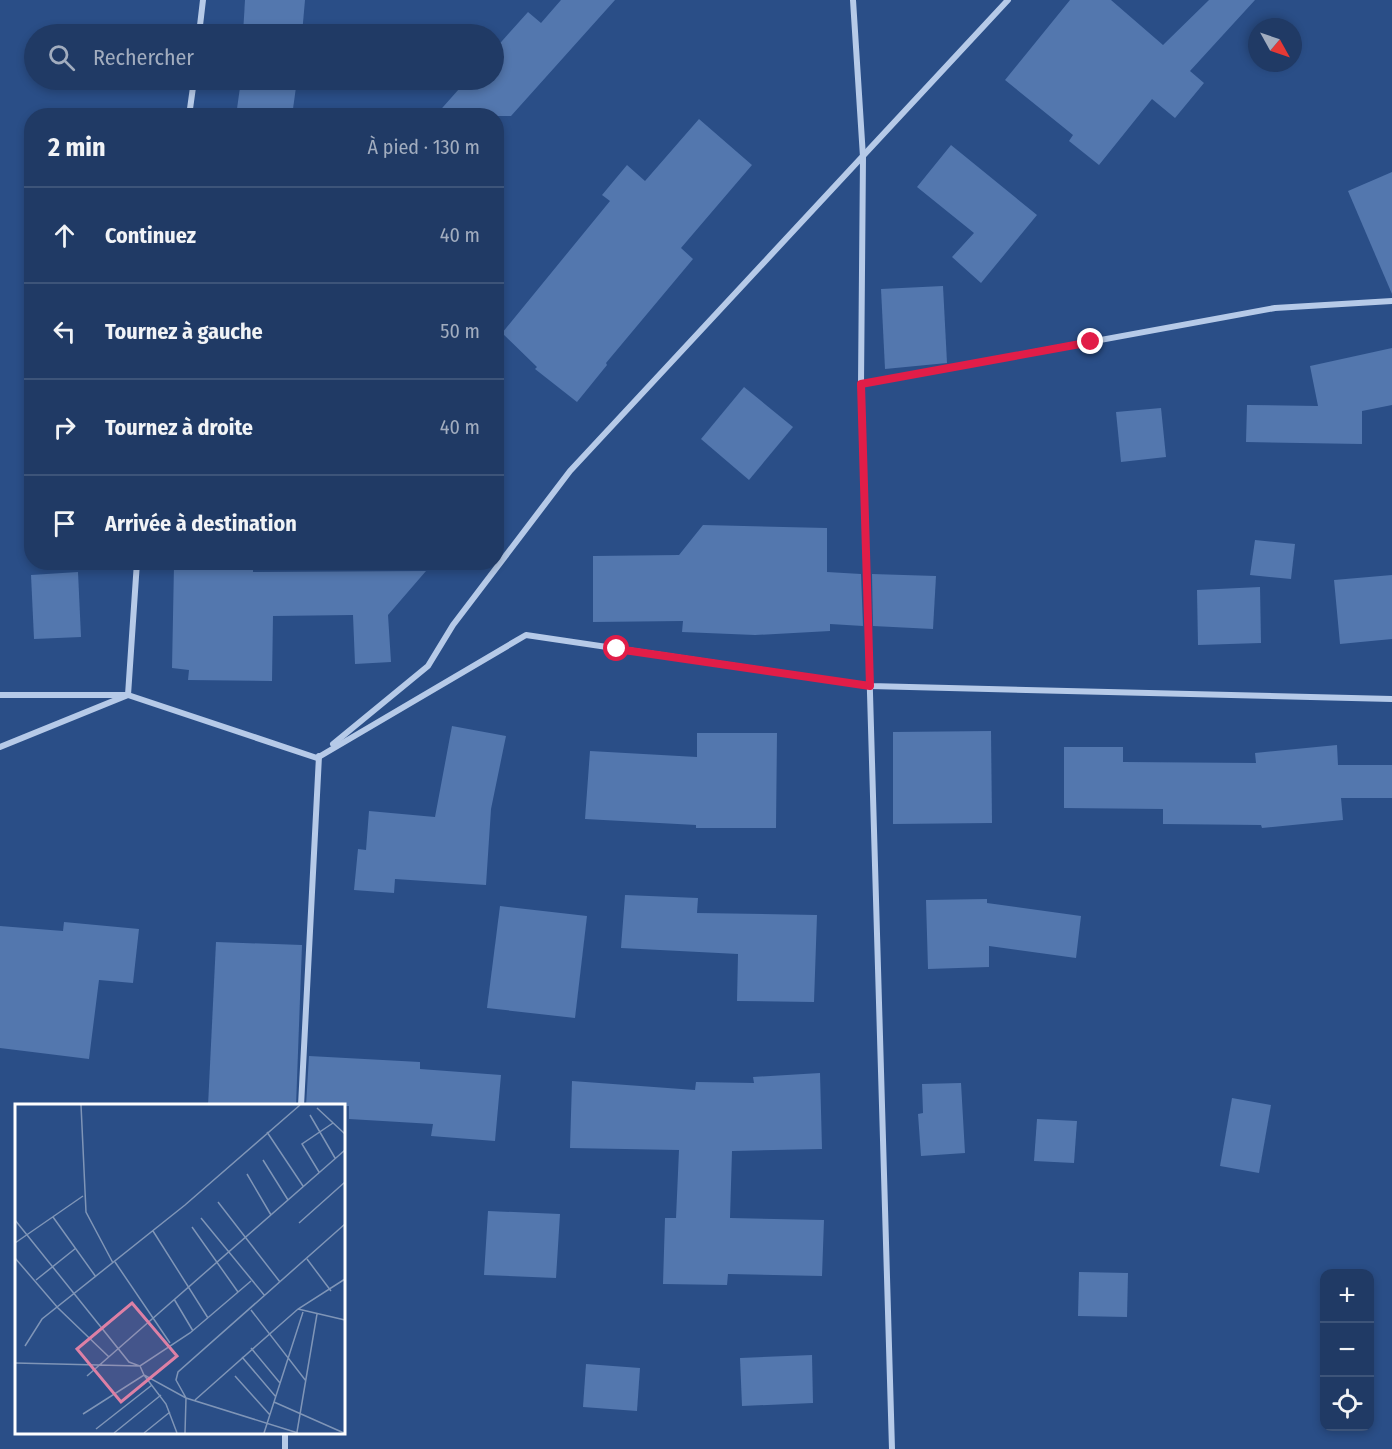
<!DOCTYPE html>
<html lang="fr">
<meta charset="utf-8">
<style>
body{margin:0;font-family:"Fira Sans Condensed",sans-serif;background:#28416b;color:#f1f3f6}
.controls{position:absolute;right:18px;bottom:18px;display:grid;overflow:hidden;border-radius:12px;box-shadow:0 3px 9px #0003}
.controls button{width:54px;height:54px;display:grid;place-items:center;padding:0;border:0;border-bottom:2px solid #3d5479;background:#203a65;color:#f1f3f6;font:30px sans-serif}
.compass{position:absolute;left:1248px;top:18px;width:54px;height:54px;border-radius:50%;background:#203a65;box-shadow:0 3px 9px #0003;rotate:130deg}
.stop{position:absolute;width:18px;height:18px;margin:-14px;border:4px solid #e11d48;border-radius:50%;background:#fff}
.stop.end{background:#e11d48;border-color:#fff;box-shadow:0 2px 6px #0008}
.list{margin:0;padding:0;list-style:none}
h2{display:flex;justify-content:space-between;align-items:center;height:78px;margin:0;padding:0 24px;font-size:26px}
h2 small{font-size:20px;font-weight:400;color:#a2adbf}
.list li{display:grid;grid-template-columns:39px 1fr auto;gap:18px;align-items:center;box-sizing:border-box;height:96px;padding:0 24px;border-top:2px solid #3d5479}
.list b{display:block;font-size:22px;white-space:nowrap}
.list em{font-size:20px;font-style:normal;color:#a2adbf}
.icon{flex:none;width:33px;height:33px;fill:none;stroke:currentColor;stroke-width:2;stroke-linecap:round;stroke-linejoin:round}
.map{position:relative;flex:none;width:1392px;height:1449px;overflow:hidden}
.search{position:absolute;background:#203a65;box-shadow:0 3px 9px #0003;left:24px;top:24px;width:480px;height:66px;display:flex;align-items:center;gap:15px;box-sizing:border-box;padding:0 21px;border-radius:33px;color:#a2adbf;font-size:22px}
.panel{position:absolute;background:#203a65;box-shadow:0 3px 9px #0003;left:24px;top:108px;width:480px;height:462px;border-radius:24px}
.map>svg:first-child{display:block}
.building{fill:#5377ae}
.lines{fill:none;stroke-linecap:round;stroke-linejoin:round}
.minor{stroke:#b6cae8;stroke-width:6}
.route{stroke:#e11d48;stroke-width:8}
.inset-road{fill:none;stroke:#7f95b7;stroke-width:1.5}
.view{fill:#dd80a5;fill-opacity:0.15;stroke:#dd80a5;stroke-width:3}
.inset-edge{fill:none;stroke:#fff;stroke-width:3}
</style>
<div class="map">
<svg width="1392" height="1449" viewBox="0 0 1392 1449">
<rect width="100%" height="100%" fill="#2a4e87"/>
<g class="building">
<polygon points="245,0 305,0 302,34 243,34"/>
<polygon points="561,0 615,0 511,116 435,116 467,80 494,80 494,50 528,12 541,23"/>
<polygon points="1070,0 1111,0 1163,45 1209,0 1255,0 1190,71 1204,83 1175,118 1152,99 1099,165 1069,141 1073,135 1005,80"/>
<polygon points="241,80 297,80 292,116 236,116"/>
<polygon points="699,119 752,165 681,248 693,259 606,363 607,365 577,402 535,369 537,367 502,333 610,201 602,195 627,165 645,181"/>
<polygon points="951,145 1037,215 981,283 952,257 974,233 917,187"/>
<polygon points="1392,172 1392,294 1348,191"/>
<polygon points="943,286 947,363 885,369 881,289"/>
<polygon points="1392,348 1392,405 1362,411 1362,444 1246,442 1247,405 1318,406 1310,366"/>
<polygon points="744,387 793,427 749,480 701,439"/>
<polygon points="1161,408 1166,457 1121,462 1116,412"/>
<polygon points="703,525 827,528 827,572 861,574 863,626 830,624 830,631 755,635 682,632 683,621 593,622 593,556 679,555"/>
<polygon points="1255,540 1295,544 1291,579 1250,575"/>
<polygon points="174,565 253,567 253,572 426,571 388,615 391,662 355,664 353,615 273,616 272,681 188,680 189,670 172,668"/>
<polygon points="78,572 81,637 34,639 31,575"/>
<polygon points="872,574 936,576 933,629 873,626"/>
<polygon points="1392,575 1392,639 1340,644 1334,580"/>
<polygon points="1260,587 1261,643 1198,645 1197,590"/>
<polygon points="452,726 506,736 491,809 486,885 395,879 394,893 354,890 358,849 366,850 369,811 435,817"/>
<polygon points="991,731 992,823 893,824 893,732"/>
<polygon points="697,733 777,733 776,828 696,828 696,825 585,819 590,751 697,757"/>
<polygon points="1337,745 1338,765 1392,765 1392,798 1341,798 1343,820 1262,828 1261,825 1163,824 1163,809 1064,808 1064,747 1123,747 1123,762 1256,763 1255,753"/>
<polygon points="625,895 698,898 697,913 817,915 814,1002 737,1001 738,954 621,948"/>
<polygon points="987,899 987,903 1081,916 1076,958 989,946 989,967 928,969 926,900"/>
<polygon points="500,906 587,916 575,1018 487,1008"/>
<polygon points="64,922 139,929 133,983 99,980 89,1059 0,1048 0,926 63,931"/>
<polygon points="216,942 302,945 296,1106 208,1106"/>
<polygon points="309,1056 420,1062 420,1069 501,1075 495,1141 431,1136 433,1124 349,1119 349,1106 306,1106"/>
<polygon points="820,1073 822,1149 732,1151 730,1218 824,1220 822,1276 728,1274 727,1285 663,1284 665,1218 676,1218 679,1150 570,1148 572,1081 695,1090 696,1082 754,1083 753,1077"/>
<polygon points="961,1083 965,1153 921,1156 918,1114 923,1113 922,1084"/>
<polygon points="1232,1098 1271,1105 1259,1173 1220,1166"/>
<polygon points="1037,1119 1077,1121 1074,1163 1034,1161"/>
<polygon points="488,1211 560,1214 556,1278 484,1275"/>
<polygon points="1079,1272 1128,1273 1127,1317 1078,1316"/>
<polygon points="812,1355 813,1403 742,1406 740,1358"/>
<polygon points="586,1364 640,1368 637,1411 583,1407"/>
</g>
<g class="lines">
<g class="minor">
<polyline points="853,0 863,157 861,384 892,1449"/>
<polyline points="199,34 203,0"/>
<polyline points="189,116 194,80"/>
<polyline points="861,384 1275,308 1392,301"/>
<polyline points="0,695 128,695 137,562"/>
<polyline points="333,744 428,666 453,625 570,471 1008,0"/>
<polyline points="0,747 128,695 317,758 526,635 870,686 1392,699"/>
<polyline points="301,1106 319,756"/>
<polyline points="285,1449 285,1432"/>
</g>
</g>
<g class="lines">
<polyline class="route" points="617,649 870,686 861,384 1091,342"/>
</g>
<g transform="translate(15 1104)">
<rect width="330" height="330" fill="#2a4e87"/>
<path class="inset-road" d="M66,1L71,108L98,159M302,4L330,30M295,11L320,54M252,28L288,82M248,56L273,96M304,68L287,40L318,19M232,70L256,111M203,98L265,178M38,113L81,173M186,114L250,192M0,116L114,258L125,262L129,271L171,294L283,329M284,119L330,78M177,123L223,188M138,127L193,214M0,139L68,92M0,154L43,204L94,253M292,155L316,187M100,158L155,239M21,176L61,144M159,195L178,227M283,205L330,216M236,206L291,277M10,242L27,215L170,101L285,1M236,244L265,279M227,253L261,293M0,259L125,262L175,229L236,177M72,272L330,46M220,272L255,311M180,296L283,205L330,175M259,298L329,329M68,310L129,271L151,300L162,329M81,325L137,281M282,328L302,210M99,329L146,291M129,329L155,308M170,329L171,294L161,276L163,268L330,120M249,329L288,208"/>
<path class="view" d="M117,199L162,252L106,298L62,245Z"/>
<rect width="330" height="330" class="inset-edge"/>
</g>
</svg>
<div class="controls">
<button>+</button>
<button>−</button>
<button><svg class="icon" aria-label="locate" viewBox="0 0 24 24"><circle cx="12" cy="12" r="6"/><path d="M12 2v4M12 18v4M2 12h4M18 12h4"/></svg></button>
</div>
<svg class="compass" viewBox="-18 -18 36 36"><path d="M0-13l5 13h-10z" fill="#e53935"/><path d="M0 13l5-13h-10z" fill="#a2adbf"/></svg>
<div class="stop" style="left:617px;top:649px"></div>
<div class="stop end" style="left:1091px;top:342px"></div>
<div class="search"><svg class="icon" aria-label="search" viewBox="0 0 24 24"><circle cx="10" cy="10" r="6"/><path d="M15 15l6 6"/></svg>Rechercher</div>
<section class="panel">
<h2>2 min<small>À pied · 130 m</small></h2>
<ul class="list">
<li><svg class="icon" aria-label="ahead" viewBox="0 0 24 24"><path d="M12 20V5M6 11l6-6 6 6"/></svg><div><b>Continuez</b></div><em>40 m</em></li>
<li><svg class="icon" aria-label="left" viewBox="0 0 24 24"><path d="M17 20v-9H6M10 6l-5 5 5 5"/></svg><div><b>Tournez à gauche</b></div><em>50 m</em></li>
<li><svg class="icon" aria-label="right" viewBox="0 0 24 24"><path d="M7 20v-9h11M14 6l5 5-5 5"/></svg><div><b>Tournez à droite</b></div><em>40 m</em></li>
<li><svg class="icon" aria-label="arrive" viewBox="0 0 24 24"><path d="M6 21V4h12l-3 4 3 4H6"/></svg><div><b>Arrivée à destination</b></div></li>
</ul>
</section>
</div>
